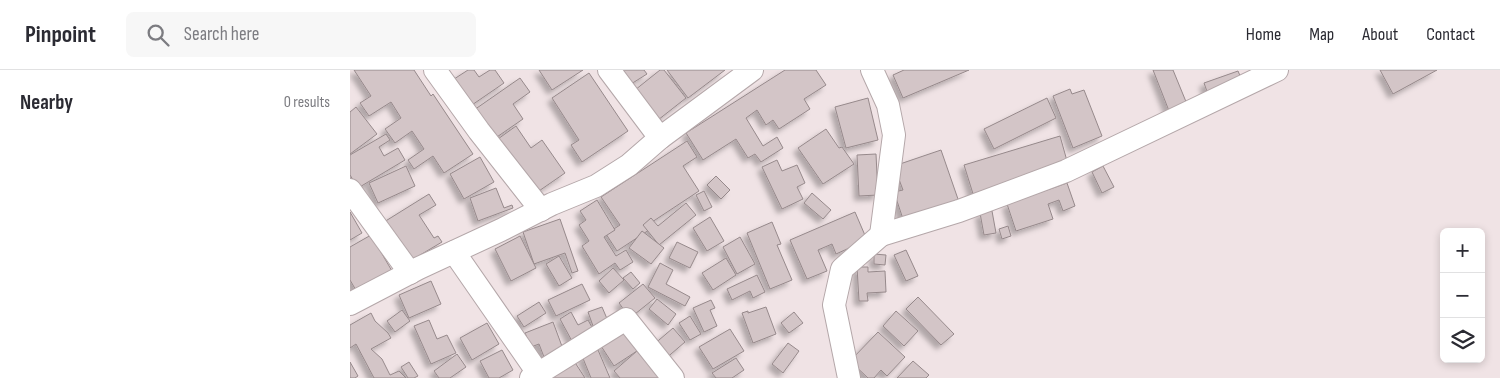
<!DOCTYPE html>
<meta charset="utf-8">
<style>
body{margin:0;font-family:"Sofia Sans Condensed",sans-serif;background:#f7f7f7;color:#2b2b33}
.controls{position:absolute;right:15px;bottom:15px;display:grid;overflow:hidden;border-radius:8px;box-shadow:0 2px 8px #0003}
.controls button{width:45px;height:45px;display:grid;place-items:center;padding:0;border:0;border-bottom:1px solid #e1e1e2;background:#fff;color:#2b2b33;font:25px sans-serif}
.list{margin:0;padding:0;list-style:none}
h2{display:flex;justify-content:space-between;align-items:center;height:65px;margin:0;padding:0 20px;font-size:21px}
h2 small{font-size:16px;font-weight:400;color:#7c7c81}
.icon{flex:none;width:28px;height:28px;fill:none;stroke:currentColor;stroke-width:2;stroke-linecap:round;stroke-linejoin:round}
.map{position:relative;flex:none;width:1150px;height:308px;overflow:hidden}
header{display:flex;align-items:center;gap:30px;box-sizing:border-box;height:70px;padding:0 25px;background:#fff;border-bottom:1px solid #e1e1e2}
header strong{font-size:24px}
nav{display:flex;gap:28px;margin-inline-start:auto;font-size:18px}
.search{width:350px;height:45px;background:#f7f7f7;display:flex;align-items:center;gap:12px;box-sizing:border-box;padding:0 18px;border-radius:8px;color:#7c7c81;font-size:19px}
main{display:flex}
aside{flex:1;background:#fff}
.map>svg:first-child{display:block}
.building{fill:#d3c5c7;stroke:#96898b;filter:url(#shadow)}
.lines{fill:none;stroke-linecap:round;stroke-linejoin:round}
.minor-casing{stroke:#b4a7a9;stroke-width:24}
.minor{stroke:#fff;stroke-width:22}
</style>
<header>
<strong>Pinpoint</strong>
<div class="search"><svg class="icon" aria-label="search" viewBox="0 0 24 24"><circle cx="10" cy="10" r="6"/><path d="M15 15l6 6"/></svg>Search here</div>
<nav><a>Home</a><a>Map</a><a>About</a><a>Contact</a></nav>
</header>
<main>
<aside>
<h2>Nearby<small>0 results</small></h2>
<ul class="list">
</ul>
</aside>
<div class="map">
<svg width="1150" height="308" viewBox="0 0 1150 308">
<defs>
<filter id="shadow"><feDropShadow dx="-4.5" dy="4.5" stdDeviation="2.5" flood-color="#0004"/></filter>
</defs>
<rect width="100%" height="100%" fill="#f0e3e5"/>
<g class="building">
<polygon points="4,0 64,0 81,26 83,24 123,84 94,103 83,86 64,99 58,90 74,79 62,61 45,73 35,59 51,48 41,32 19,46 10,33 21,26"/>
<polygon points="118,0 124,0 129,7 140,0 145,0 154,13 119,37 101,11"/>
<polygon points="189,0 233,0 202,20"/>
<polygon points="273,0 294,0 297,4 281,14"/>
<polygon points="310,0 314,0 336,28 308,50 285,20"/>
<polygon points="317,0 375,0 338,28"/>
<polygon points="435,0 466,0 476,15 454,29 460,39 429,59 423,50 416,55 407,40 396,48 413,76 427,67 433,78 411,92 405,84 398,88 386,69 353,90 336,63"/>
<polygon points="554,0 619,0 553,28 543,5"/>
<polygon points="803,0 823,0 839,39 821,46"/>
<polygon points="1030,0 1087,0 1043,24"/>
<polygon points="888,1 894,15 859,27 854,13"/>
<polygon points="239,3 278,61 232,92 221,75 229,70 202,28"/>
<polygon points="170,8 180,22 163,34 173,49 144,69 124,40"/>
<polygon points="720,19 722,24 734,20 752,66 723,78 703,26"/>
<polygon points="518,28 528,70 496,78 485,37"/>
<polygon points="697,28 706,48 644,79 634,59"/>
<polygon points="6,37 27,64 0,84 0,42"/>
<polygon points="166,56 181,78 192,70 215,103 186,123 148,69"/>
<polygon points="476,59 489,78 492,77 504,94 473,114 448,78"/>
<polygon points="36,64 40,70 29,77 34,86 48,78 55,90 8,118 0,105 0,85"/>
<polygon points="710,66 719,98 624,127 614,95"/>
<polygon points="337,71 347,87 333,96 349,121 299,154 302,158 267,181 256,164 270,155 251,127"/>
<polygon points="591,80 609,132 555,155 544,122 553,120 544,96"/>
<polygon points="526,84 528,125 509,126 507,85"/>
<polygon points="130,87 144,112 114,129 100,104"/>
<polygon points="427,90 432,101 447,95 455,113 447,117 453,129 432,139 412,97"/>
<polygon points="56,96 65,116 28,133 19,113"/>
<polygon points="753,96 764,117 752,123 742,102"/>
<polygon points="366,106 380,120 371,129 357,115"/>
<polygon points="717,113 725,136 713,141 709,130 698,134 703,149 666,161 657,134"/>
<polygon points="146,118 154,138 162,135 163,138 128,151 120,128"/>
<polygon points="354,121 362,137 354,141 346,125"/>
<polygon points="462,123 481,140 473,149 454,133"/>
<polygon points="79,124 86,135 69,145 84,168 88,166 92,172 60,191 34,152"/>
<polygon points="247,130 265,160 254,167 266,186 276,180 283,192 270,200 265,193 249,204 232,176 239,171 229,155 236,150 230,141"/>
<polygon points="336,133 346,145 309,175 293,155 301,148 308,156"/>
<polygon points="642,141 646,163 634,165 630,143"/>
<polygon points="0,142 12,163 0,170"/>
<polygon points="505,142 517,170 486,184 482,174 468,180 477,201 457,209 440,170"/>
<polygon points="360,147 374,171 357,181 343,158"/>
<polygon points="210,149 228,201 222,203 215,183 184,194 173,162"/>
<polygon points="422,152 431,174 427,175 442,210 420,219 397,163"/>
<polygon points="658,156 661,166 652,169 649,159"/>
<polygon points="292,161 314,178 301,194 279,178"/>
<polygon points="21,165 42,201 7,222 0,210 0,177"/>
<polygon points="170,166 186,198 161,211 145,179"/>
<polygon points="390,167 405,194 387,204 373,177"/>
<polygon points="327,172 348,182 340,198 319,188"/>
<polygon points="556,180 568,206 556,211 544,185"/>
<polygon points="524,184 536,185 535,195 524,194"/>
<polygon points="209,186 222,208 209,216 196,194"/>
<polygon points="376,188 386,205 363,220 352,203"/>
<polygon points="310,193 323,200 316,214 340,227 335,236 298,217"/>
<polygon points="507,197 518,197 518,202 535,201 536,222 517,223 518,231 509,231"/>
<polygon points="263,198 274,210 259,223 249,211"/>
<polygon points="281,202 290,213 283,219 273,208"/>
<polygon points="407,205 415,222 403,228 400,221 382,230 377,219"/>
<polygon points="81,211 91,234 59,248 49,225"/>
<polygon points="232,214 240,230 206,246 198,230"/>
<polygon points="293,214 305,228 280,248 269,233"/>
<polygon points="568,227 604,264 591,275 556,239"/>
<polygon points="307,229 326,244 318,255 299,239"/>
<polygon points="361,230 365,238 360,240 367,256 354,262 343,238"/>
<polygon points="189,232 196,243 174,257 167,246"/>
<polygon points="252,237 258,251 243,256 238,242"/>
<polygon points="416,237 426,264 403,273 392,243 398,241 398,243"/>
<polygon points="52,240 60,251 45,262 37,251"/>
<polygon points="546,241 568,261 554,276 533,256"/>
<polygon points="221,242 228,255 238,250 244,261 223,273 210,249"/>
<polygon points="444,242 453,253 439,263 431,253"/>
<polygon points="21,243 25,251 38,263 41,268 21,279 32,289 40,305 49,301 56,308 24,308 6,274 0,278 0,255"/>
<polygon points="340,246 351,264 340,270 329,253"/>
<polygon points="79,250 87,269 97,265 106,283 81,294 64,256"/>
<polygon points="203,252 213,279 194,287 189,274 181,277 175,263"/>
<polygon points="137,253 149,274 122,290 110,268"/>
<polygon points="323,258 335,272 314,290 302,276"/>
<polygon points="380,259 394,281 363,299 349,277"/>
<polygon points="275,261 287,281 264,296 251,276"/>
<polygon points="528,262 555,287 537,306 531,300 524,308 518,308 500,291"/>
<polygon points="438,273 449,281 433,303 422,294"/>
<polygon points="152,280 163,300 149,308 139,308 130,291"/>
<polygon points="248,280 260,308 241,308 232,286"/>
<polygon points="287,281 310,308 270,308 264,301"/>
<polygon points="107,284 116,297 100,308 89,308 84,301"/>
<polygon points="386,288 394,300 382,308 366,308 362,303"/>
<polygon points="224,291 235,308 201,308"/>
<polygon points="563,291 579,305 576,308 547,308"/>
<polygon points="0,292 8,306 5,308 0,308"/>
<polygon points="59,292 68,306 64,308 58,308 51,297"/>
</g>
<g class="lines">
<g class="minor-casing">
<g id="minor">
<polyline points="85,0 129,61 191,140"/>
<polyline points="259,0 310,68"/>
<polyline points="522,0 538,35 544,65 531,165 609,141 716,101 927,0"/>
<polyline points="0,120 60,203"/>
<polyline points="104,182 188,303"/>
<polyline points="0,234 69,198 151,160 202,134 246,116 279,95 310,68 402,0"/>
<polyline points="181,308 276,249 323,308"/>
<polyline points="499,308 484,235 492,199 531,165"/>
</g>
</g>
<use href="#minor" class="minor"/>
</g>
</svg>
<div class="controls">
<button>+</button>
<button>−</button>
<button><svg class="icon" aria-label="layers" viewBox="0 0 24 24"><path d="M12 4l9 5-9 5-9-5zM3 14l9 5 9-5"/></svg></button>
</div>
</div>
</main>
